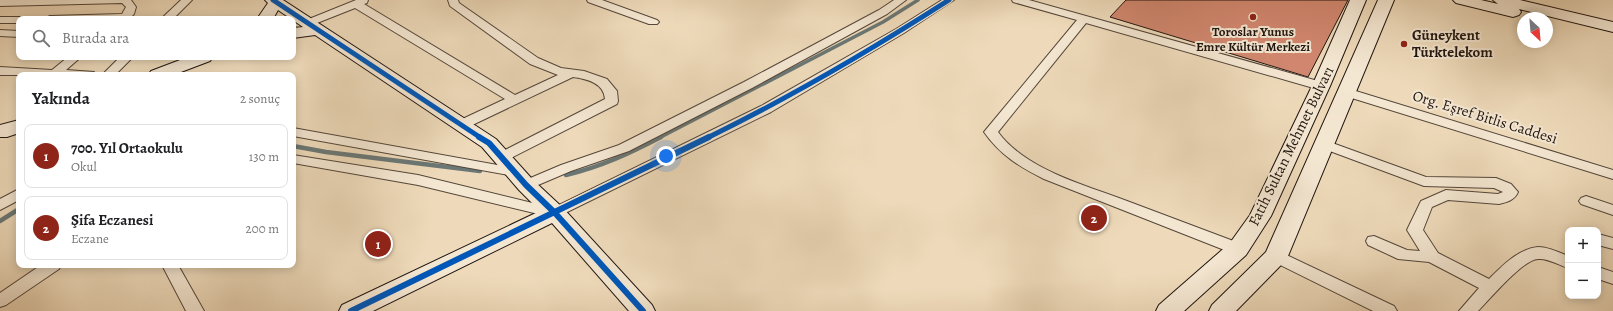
<!DOCTYPE html>
<html lang="tr">
<meta charset="utf-8">
<style>
body{margin:0;font-family:Alegreya,serif;background:#f2f2f2;color:#202124}
.controls{position:absolute;right:12px;bottom:12px;display:grid;overflow:hidden;border-radius:8px;box-shadow:0 2px 10px #0003}
.controls button{width:36px;height:36px;display:grid;place-items:center;padding:0;border:0;border-bottom:1px solid #e0e0e0;background:#fff;color:#202124;font:20px sans-serif}
.compass{position:absolute;left:1517px;top:12px;width:36px;height:36px;border-radius:50%;background:#fff;box-shadow:0 2px 10px #0003;rotate:154deg}
.you{position:absolute;left:666px;top:156px;width:14px;height:14px;margin:-10px;border:3px solid #fff;border-radius:50%;background:#1a73e8;box-shadow:0 0 0 6px #1a73e833}
.badge{display:grid;place-items:center;width:26px;height:26px;border-radius:50%;background:#8f2418;color:#fff;font-size:13px;font-weight:700}
.pin{position:absolute;translate:-50% -50%;border:2px solid #fff;box-shadow:0 1px 4px #0006}
.list{margin:0;padding:0;list-style:none}
h2{display:flex;justify-content:space-between;align-items:center;height:52px;margin:0;padding:0 16px;font-size:17px}
h2 small{font-size:13px;font-weight:400;color:#757577}
.list li{display:grid;grid-template-columns:26px 1fr auto;gap:12px;align-items:center;box-sizing:border-box;height:64px;margin:0 8px 8px;padding:0 8px;border:1px solid #e0e0e0;border-radius:8px}
.list b{display:block;font-size:15px;white-space:nowrap}
.list p{margin:0;font-size:13px;white-space:nowrap;color:#757577}
.list em{font-size:13px;font-style:normal;color:#757577}
.icon{flex:none;width:22px;height:22px;fill:none;stroke:currentColor;stroke-width:2;stroke-linecap:round;stroke-linejoin:round}
.map{position:relative;flex:none;width:1613px;height:311px;overflow:hidden}
.search{position:absolute;background:#fff;box-shadow:0 2px 10px #0003;left:16px;top:16px;width:280px;height:44px;display:flex;align-items:center;gap:10px;box-sizing:border-box;padding:0 14px;border-radius:8px;color:#757577;font-size:15px}
.panel{position:absolute;background:#fff;box-shadow:0 2px 10px #0003;left:16px;top:72px;width:280px;height:196px;border-radius:8px}
.map>svg:first-child{display:block}
.lines{fill:none;stroke-linecap:round;stroke-linejoin:round}
.stream-far1{stroke:#6a7775;stroke-width:3.5}
.stream{stroke:#6a7775;stroke-width:4.5}
.building{fill:#d1876f;stroke:#201510}
.street-casing{stroke:#54463a;stroke-width:2}
.secondary-casing{stroke:#201510;stroke-width:2}
.street{fill:#f4e7d2;fill-rule:evenodd}
.secondary{fill:#f4e7d2;fill-rule:evenodd}
.cycleway-far1-casing{stroke:#f4e7d2;stroke-width:7}
.cycleway-casing{stroke:#f4e7d2;stroke-width:9}
.cycleway-far1{stroke:#0057b8;stroke-width:5}
.cycleway{stroke:#0057b8;stroke-width:6}
.poi-dot{fill:#8f2418;stroke:#f4e7d2;stroke-width:1.5}
.labels{text-anchor:middle;dominant-baseline:central;stroke-width:4;stroke-linejoin:round;paint-order:stroke}
.far-poi-label{font-size:13px;font-weight:bold;fill:#201510;stroke:#f4e7d2}
.poi-label{font-size:15px;font-weight:bold;fill:#201510;stroke:#f4e7d2;text-anchor:start}
.street-label{font-size:15px;fill:#201510;stroke:#f4e7d2}
</style>
<div class="map">
<svg width="1613" height="311" viewBox="0 0 1613 311">
<rect width="100%" height="100%" fill="#eedaba"/>
<filter id="stains"><feTurbulence type="fractalNoise" baseFrequency=".005" numOctaves="4"/><feColorMatrix values="0 0 0 0 .2 0 0 0 0 .09 0 0 0 0 .02 0 0 0 .5 -.17"/></filter>
<radialGradient id="worn" r=".72"><stop offset=".6" stop-color="#630" stop-opacity="0"/><stop offset="1" stop-color="#630" stop-opacity=".3"/></radialGradient>
<g class="lines">
<polyline class="stream-far1" points="659,138 883,22 918,0"/>
<g class="stream">
<polyline points="293,146 326,152 480,171"/>
<path d="M566,175C601,167 630,153 661,137"/>
<polyline points="0,221 19,209"/>
</g>
</g>
<polygon class="building" points="1126,0 1348,0 1308,77 1110,17"/>
<g class="lines">
<g class="street-casing">
<g id="street">
<polygon points="0,0 131,0 136,7 134,14 129,19 44,19 50,16 122,14 126,7 122,3 0,6"/>
<polygon points="181,0 192,0 173,19 161,19"/>
<path d="M356,0H368L367,3L364,4L515,95L558,75L530,64L450,6L448,0H458L459,3L538,58L561,68L584,71L607,79L617,91L618,101L617,104L507,160L502,161L497,160L495,157L497,154L605,99C604,83 587,79 573,77L466,128H456L454,125L456,122L505,99L355,8L312,25H304L302,23L304,21Z"/>
<polygon points="587,0 602,0 657,20 659,22 657,24 649,24 588,2"/>
<polygon points="894,0 906,0 887,14 752,88 629,151 571,171 531,188 526,190 521,188 519,185 521,182 561,165 619,145 744,82 879,10"/>
<polygon points="942,0 954,0 904,33 771,112 555,218 418,185 293,163 293,155 418,175 553,208 761,106 896,29"/>
<path d="M1012,0H1029L1325,83L1327,86L1325,89H1317L1086,23L998,132C1026,170 1085,185 1127,201C1166,216 1205,230 1244,245L1246,249L1244,253L1238,254L1232,253L1044,179C1020,167 1000,155 984,132L1077,20L1013,2Z"/>
<polygon points="0,17 19,17 24,19 19,19 19,23 0,23"/>
<polygon points="0,30 19,31 19,37 0,36"/>
<polygon points="68,57 81,57 66,70 94,72 96,75 0,75 0,67 52,70"/>
<polygon points="120,57 133,57 115,75 102,75"/>
<polygon points="1346,88 1613,170 1613,179 1342,95 1340,92 1342,89"/>
<polygon points="293,128 514,168 519,169 521,172 519,175 514,176 293,136"/>
<path d="M1324,140L1426,177L1496,178L1511,184L1518,192C1515,200 1507,202 1499,204L1448,200L1432,207L1423,230L1438,253L1489,279C1502,266 1518,249 1538,247C1547,247 1559,252 1568,256V268C1559,265 1548,258 1538,259C1522,260 1490,299 1478,311H1459L1479,288L1429,262L1398,259L1368,245L1366,241L1368,237L1374,236L1407,250L1420,251L1407,230L1421,201L1446,190L1498,194L1503,192L1494,188L1424,186L1319,147L1317,144L1319,141Z"/>
<polygon points="19,189 19,200 0,210 0,199"/>
<polygon points="1586,196 1613,205 1613,215 1581,204 1579,201 1581,198"/>
<polygon points="1598,234 1613,238 1613,249 1598,245"/>
<polygon points="1276,250 1394,306 1397,311 1373,311 1270,260 1268,256 1270,252"/>
<polygon points="41,265 61,265 59,269 6,305 0,307 0,293"/>
<polygon points="162,265 178,265 204,311 186,311"/>
<polygon points="1598,267 1613,272 1613,284 1598,279"/>
</g>
</g>
<g class="secondary-casing">
<g id="secondary">
<polygon points="265,0 283,0 496,139 533,180 563,208 652,305 655,311 629,311 552,223 373,311 339,311 342,305 540,211 519,190 482,147 315,35 293,38 293,28 303,27 278,10 273,19 257,19 268,3"/>
<polygon points="1350,0 1366,0 1330,86 1271,216 1246,255 1184,311 1156,311 1159,305 1230,243 1250,215 1312,86"/>
<polygon points="1378,0 1394,0 1288,256 1284,262 1236,311 1209,311 1212,305 1266,252"/>
<polygon points="1453,0 1481,0 1498,4 1493,0 1520,0 1613,22 1613,32 1519,9 1521,12 1519,15 1513,17 1456,3"/>
<polygon points="188,57 213,57 210,61 173,75 148,75 151,71"/>
<polygon points="19,120 19,133 7,137 0,137 0,125"/>
</g>
</g>
<use href="#street" class="street"/>
<use href="#secondary" class="secondary"/>
<g class="cycleway-far1-casing">
<g id="cycleway-far1">
<polyline points="273,0 481,138"/>
<path d="M707,138C791,97 871,50 949,0"/>
</g>
</g>
<g class="cycleway-casing">
<g id="cycleway">
<polyline points="479,137 489,143 526,185 555,213 643,311"/>
<polyline points="351,311 709,137"/>
</g>
</g>
<use href="#cycleway-far1" class="cycleway-far1"/>
<use href="#cycleway" class="cycleway"/>
</g>
<g class="poi-dot">
<circle cx="1253" cy="17" r="4"/>
<circle cx="1404" cy="44" r="4"/>
</g>
<g class="labels">
<g class="far-poi-label">
<text x="1253" y="31">Toroslar Yunus<tspan x="1253" dy="15">Emre Kültür Merkezi</tspan></text>
</g>
<g class="poi-label">
<text x="1412" y="35">Güneykent<tspan x="1412" dy="17">Türktelekom</tspan></text>
</g>
<g class="street-label">
<text transform="translate(1485 117) rotate(17)">Org. Eşref Bitlis Caddesi</text>
<text transform="translate(1291 146) rotate(-64)">Fatih Sultan Mehmet Bulvarı</text>
</g>
</g>
<rect width="100%" height="100%" filter="url(#stains)"/>
<rect width="100%" height="100%" fill="url(#worn)"/>
</svg>
<div class="controls">
<button>+</button>
<button>−</button>
</div>
<svg class="compass" viewBox="-18 -18 36 36"><path d="M0-13l5 13h-10z" fill="#e53935"/><path d="M0 13l5-13h-10z" fill="#757577"/></svg>
<div class="you"></div>
<div class="pin badge" style="left:378px;top:244px">1</div>
<div class="pin badge" style="left:1094px;top:218px">2</div>
<div class="search"><svg class="icon" aria-label="search" viewBox="0 0 24 24"><circle cx="10" cy="10" r="6"/><path d="M15 15l6 6"/></svg>Burada ara</div>
<section class="panel">
<h2>Yakında<small>2 sonuç</small></h2>
<ul class="list">
<li><span class="badge">1</span><div><b>700. Yıl Ortaokulu</b><p>Okul</p></div><em>130 m</em></li>
<li><span class="badge">2</span><div><b>Şifa Eczanesi</b><p>Eczane</p></div><em>200 m</em></li>
</ul>
</section>
</div>
